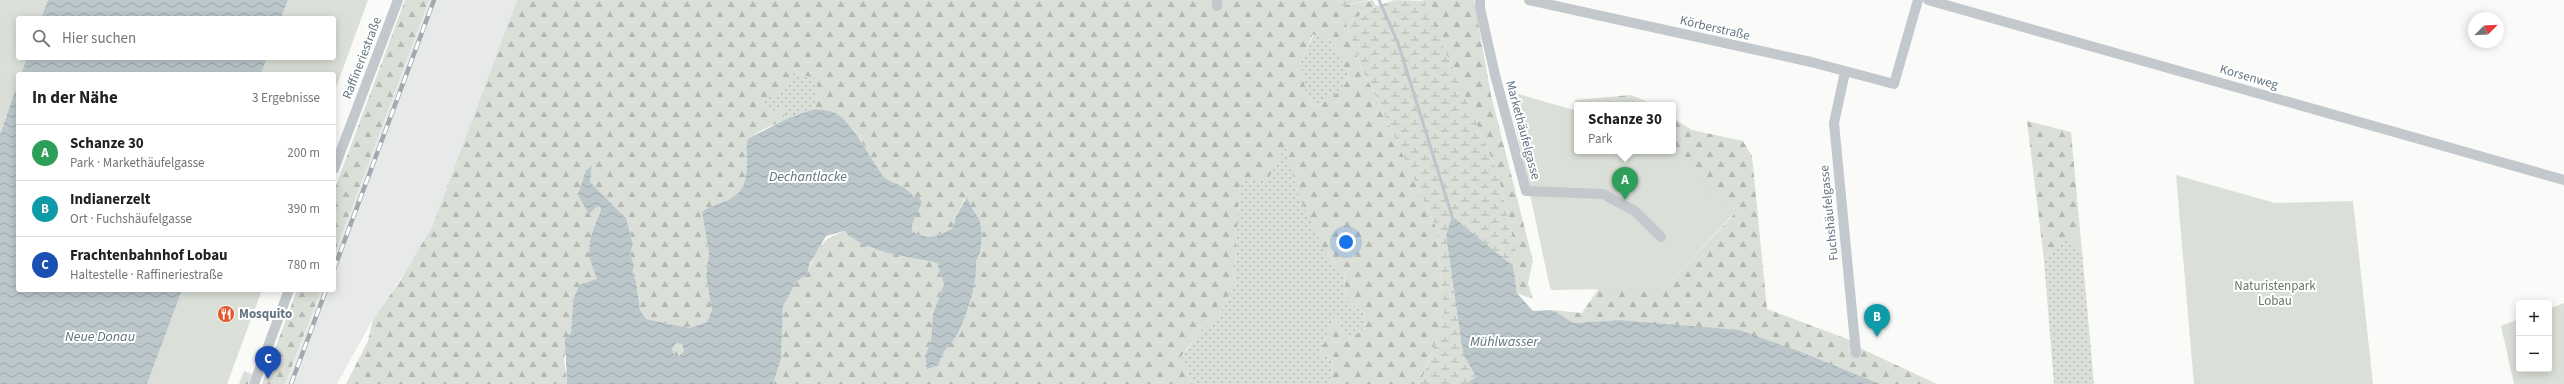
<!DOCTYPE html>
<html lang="de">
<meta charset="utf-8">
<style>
body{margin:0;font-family:"Source Sans 3",sans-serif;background:#f6f6f6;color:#202124}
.controls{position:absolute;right:12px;bottom:12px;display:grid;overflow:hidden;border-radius:4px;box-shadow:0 2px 10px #0003}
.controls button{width:36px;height:36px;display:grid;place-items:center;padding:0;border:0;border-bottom:1px solid #e0e0e0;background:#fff;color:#202124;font:20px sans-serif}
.compass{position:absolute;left:2468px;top:12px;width:36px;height:36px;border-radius:50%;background:#fff;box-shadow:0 2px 10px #0003;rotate:66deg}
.you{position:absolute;left:1346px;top:242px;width:14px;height:14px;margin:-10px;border:3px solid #fff;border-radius:50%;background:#1a73e8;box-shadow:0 0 0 6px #1a73e833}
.badge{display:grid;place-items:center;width:26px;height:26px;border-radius:50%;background:#e4572e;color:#fff;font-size:13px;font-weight:700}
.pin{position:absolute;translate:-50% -33px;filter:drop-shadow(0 1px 2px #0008)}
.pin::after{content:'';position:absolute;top:21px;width:14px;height:12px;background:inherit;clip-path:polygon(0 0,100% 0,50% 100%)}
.popup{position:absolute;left:1574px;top:102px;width:102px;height:52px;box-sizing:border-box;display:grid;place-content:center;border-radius:4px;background:#fff;filter:drop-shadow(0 1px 3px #0005);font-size:13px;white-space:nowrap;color:#757577}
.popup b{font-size:15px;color:#202124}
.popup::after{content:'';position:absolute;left:50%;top:100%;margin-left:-8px;border:8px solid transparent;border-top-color:#fff}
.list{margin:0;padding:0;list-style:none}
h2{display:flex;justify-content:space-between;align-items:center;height:52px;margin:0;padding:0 16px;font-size:17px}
h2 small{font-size:13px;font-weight:400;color:#757577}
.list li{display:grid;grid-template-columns:26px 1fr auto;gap:12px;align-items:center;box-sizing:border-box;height:56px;padding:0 16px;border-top:1px solid #e0e0e0}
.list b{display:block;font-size:15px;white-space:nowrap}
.list p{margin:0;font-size:13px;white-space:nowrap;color:#757577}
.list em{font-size:13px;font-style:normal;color:#757577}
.icon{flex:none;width:22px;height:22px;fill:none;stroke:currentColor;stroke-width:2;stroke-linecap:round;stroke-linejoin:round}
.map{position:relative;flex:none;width:2564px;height:384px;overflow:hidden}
.search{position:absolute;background:#fff;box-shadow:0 2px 10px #0003;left:16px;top:16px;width:320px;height:44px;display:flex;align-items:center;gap:10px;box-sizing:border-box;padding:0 14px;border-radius:4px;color:#757577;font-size:15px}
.panel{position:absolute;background:#fff;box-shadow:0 2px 10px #0003;left:16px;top:72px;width:320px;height:220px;border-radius:4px}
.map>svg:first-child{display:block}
.built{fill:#e8e9e9}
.grass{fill:url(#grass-dots)}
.forest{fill:url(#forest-firs);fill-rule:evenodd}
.wetland{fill:url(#wetland-marsh)}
.green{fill:#dadfd7}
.water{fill:url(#water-waves);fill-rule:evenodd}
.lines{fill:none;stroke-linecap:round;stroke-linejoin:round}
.stream{stroke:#bbc7cb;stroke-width:3}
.minor{stroke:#c3c8cc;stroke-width:10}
.rail-casing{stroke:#a2aab0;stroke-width:4.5}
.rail{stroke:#fff;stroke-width:3;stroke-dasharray:9;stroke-linecap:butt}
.labels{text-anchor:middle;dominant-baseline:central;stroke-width:4;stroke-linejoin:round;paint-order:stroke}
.street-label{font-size:13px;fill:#657683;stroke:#fff}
.park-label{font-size:13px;fill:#687a64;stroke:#fff}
.poi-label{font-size:13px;font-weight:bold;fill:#657683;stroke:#fff;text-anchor:start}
.water-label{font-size:14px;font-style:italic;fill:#60757c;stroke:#fff}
</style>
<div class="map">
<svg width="2564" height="384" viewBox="0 0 2564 384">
<defs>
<pattern id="grass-dots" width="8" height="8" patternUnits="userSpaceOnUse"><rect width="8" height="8" fill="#dadfd7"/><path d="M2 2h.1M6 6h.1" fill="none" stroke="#b4b9b4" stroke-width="1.8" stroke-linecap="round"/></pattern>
<pattern id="forest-firs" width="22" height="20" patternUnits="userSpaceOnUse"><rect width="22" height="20" fill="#dadfd7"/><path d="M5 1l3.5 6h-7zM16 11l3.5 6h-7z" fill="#b4b9b4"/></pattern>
<pattern id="wetland-marsh" width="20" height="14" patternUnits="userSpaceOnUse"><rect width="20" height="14" fill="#dadfd7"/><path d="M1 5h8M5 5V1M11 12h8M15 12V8" fill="none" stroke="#b4b9b4"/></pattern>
<pattern id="water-waves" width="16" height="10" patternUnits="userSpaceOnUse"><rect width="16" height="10" fill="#bbc7cb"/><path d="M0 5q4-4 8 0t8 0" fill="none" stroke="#9ca6aa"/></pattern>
</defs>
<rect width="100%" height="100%" fill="#fafaf8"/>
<polygon class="built" points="429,0 517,0 432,227 420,250 373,319 337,384 285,384 321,290 334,290 334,256"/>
<g class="grass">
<polygon points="1314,34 1331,40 1349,75 1340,91 1317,107 1307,96 1300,64"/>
<polygon points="793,73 815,78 818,91 814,109 784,120 785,106 767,114 764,99 785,89"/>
<polygon points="1286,146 1297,191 1344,272 1346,302 1364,311 1366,328 1347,340 1335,316 1319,355 1333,358 1330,384 1193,384 1181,358 1203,328 1218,317 1234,286 1240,180"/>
<polygon points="2069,237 2082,251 2094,384 2054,384 2044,260 2052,249"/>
</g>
<g class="forest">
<polygon points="405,0 429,0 334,256 334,191"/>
<path d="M517,0H1337L1342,6L1373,0L1376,6L1346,23L1361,68L1375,94L1437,229L1444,318L1422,379L1416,384H1330L1333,359L1319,355L1335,316L1347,340L1366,328L1364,311L1346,302L1344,272L1330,264L1297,191L1286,146L1267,181L1240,180L1234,286L1218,317L1203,328L1181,357L1193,384H773L781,359L783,306L796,282L807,274L815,253L827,239L844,231C862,251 911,257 937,263L944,284L933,314L931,341L925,356L927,368L939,365C943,347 953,345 960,329C968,311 978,282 976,261C983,252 983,231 979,220C977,212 970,205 965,198L956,216L953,228C939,236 926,241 912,231L911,223L922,201L919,197H914C906,184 890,185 884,177C872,161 856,127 840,116C833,110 822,110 814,109L818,91L815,78L793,73L785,89L764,99L767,113L785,106L784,120C776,124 763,128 756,134C736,152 755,176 740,193C729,204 713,203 702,212L709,254L706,276L712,310L707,322L689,328L646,319L640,310L636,281L632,274L634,265L630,254L633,244L626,218L590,182L592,166L586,170L589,214L599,205L601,210C589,237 585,251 597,279L573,301L571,333L564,358L567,384H346L368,341L373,319L400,281L432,227ZM1313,34L1331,40L1349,76L1340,91L1317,107L1307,96L1300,64Z"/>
<polygon points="1422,0 1474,0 1491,95 1533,261 1528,283 1533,299 1517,293 1513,266 1516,252 1497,171"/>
<polygon points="1631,95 1655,105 1576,105 1575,100"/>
<polygon points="1673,118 1692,130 1743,141 1752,156 1767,309 1850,340 1862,349 1937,384 1880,384 1804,353 1617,320 1574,323 1551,310 1582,313 1599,288 1665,288 1734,214 1666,151 1673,151"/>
<polygon points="2027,121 2071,132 2082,251 2069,237 2052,249 2044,260"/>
<polygon points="297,290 321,290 285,384 262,384"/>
<polygon points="676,343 682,344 684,351 679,356 675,356 672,348"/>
<polygon points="244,371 252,374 248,384 239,384"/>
</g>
<g class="wetland">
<polygon points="1337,0 1369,0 1342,6"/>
<polygon points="1395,0 1424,1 1497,171 1516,252 1513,266 1452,216 1446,235 1463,354 1476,377 1465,384 1416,384 1422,379 1444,318 1437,229 1375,94 1361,68 1346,23 1376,6"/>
</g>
<g class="green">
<polygon points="0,0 48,0 41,18 18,18 18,58 27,58 21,74 18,74 18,83 0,133"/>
<polygon points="288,0 368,0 334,93 334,74 261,74 267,58 334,58 334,18 281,18"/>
<polygon points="1508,91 1577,111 1577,151 1666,151 1734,213 1665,288 1552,290 1550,288"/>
<polygon points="2176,175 2275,203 2353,201 2373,384 2194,384"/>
<polygon points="182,290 262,290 227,384 147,384"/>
<polygon points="2564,303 2564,384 2514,384 2501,326 2519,319 2519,369 2549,369 2549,309"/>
</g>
<g class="water">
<polygon points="48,0 288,0 281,18 41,18"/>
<polygon points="27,58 267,58 261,74 21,74"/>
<polygon points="18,83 18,290 182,290 147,384 0,384 0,134"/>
<path d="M814,109C822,110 833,110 840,116C855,127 872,161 884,177C890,184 906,184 914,197H919L922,201C919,213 911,218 912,231C926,241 939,236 953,228L956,216L967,197C969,205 975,211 979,219C983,229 983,252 976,261C978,282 968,311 960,329C953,345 943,347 939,365L927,369L925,356L931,341L933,314L944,284L937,263C908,256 865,253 844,231L826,236L810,263L807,274L796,282L783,306L781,359L773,384H567L565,339L571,333L573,301L579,285L597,279C584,249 589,239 601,210L599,205L589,214L578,195L586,170L592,166L590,182L626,218L633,244L630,254L634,265L632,274L636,281L640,310L646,319L689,328L707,322L712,310L706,276L709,254L702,212C712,204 722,204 732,198C754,185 743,160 748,139L784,120ZM676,343L682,344L684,351L679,356H675L672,349Z"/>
<polygon points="1452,216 1513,266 1517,293 1533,311 1551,310 1574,323 1617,320 1739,330 1804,353 1880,384 1465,384 1476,377 1463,354 1446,235"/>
</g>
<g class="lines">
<polyline class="stream" points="1379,0 1398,43 1452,216"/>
<g class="minor">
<polyline points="1217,0 1217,6"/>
<polyline points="1480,0 1480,8 1495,75 1526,191 1603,194 1635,211 1661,237"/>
<polyline points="1529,0 1811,62 1894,84 1918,0"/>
<polyline points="1928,0 2564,180"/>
<polyline points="1845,72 1834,123 1856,353"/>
<polyline points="334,169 398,0"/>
<polyline points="254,384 289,290"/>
</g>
<g class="rail-casing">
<g id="rail">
<polyline points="334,269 434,0"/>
<polyline points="291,384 326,290"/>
</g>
</g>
<use href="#rail" class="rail"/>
</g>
<defs>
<g id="restaurant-disc" transform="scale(0.9)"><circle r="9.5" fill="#e4572e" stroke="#fff"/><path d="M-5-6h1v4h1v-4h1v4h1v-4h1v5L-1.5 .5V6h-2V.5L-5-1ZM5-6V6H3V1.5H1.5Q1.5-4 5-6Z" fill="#fff"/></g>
</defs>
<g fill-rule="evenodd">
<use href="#restaurant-disc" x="226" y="314"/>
</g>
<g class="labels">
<g class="street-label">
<text transform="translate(1715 28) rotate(13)">Körberstraße</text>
<text transform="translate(362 58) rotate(-69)">Raffineriestraße</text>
<text transform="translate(2249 77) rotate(16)">Korsenweg</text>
<text transform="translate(1523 130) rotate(75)">Markethäufelgasse</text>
<text transform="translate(1829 213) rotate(-96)">Fuchshäufelgasse</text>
</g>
<g class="park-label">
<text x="2275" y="286">Naturistenpark<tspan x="2275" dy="15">Lobau</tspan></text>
</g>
<g class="poi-label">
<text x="239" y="314">Mosquito</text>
</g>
<g class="water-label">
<text x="808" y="177">Dechantlacke</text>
<text x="100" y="337">Neue Donau</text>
<text x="1504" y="342">Mühlwasser</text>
</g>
</g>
</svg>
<div class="controls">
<button>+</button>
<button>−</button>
</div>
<svg class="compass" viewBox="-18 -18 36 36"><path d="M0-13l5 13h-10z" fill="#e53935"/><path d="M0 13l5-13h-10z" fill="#757577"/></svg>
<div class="you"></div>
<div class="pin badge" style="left:1625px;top:200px;background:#2e9e5b">A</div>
<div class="popup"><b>Schanze 30</b>Park</div>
<div class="pin badge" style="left:1877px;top:337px;background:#0f9aa8">B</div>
<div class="pin badge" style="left:268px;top:379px;background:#1a4fb4">C</div>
<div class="search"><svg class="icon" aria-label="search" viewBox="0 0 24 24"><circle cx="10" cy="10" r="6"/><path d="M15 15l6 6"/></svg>Hier suchen</div>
<section class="panel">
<h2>In der Nähe<small>3 Ergebnisse</small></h2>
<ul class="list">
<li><span class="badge" style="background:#2e9e5b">A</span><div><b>Schanze 30</b><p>Park · Markethäufelgasse</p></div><em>200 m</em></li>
<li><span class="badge" style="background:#0f9aa8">B</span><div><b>Indianerzelt</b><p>Ort · Fuchshäufelgasse</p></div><em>390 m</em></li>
<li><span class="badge" style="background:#1a4fb4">C</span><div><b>Frachtenbahnhof Lobau</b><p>Haltestelle · Raffineriestraße</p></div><em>780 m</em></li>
</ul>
</section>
</div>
